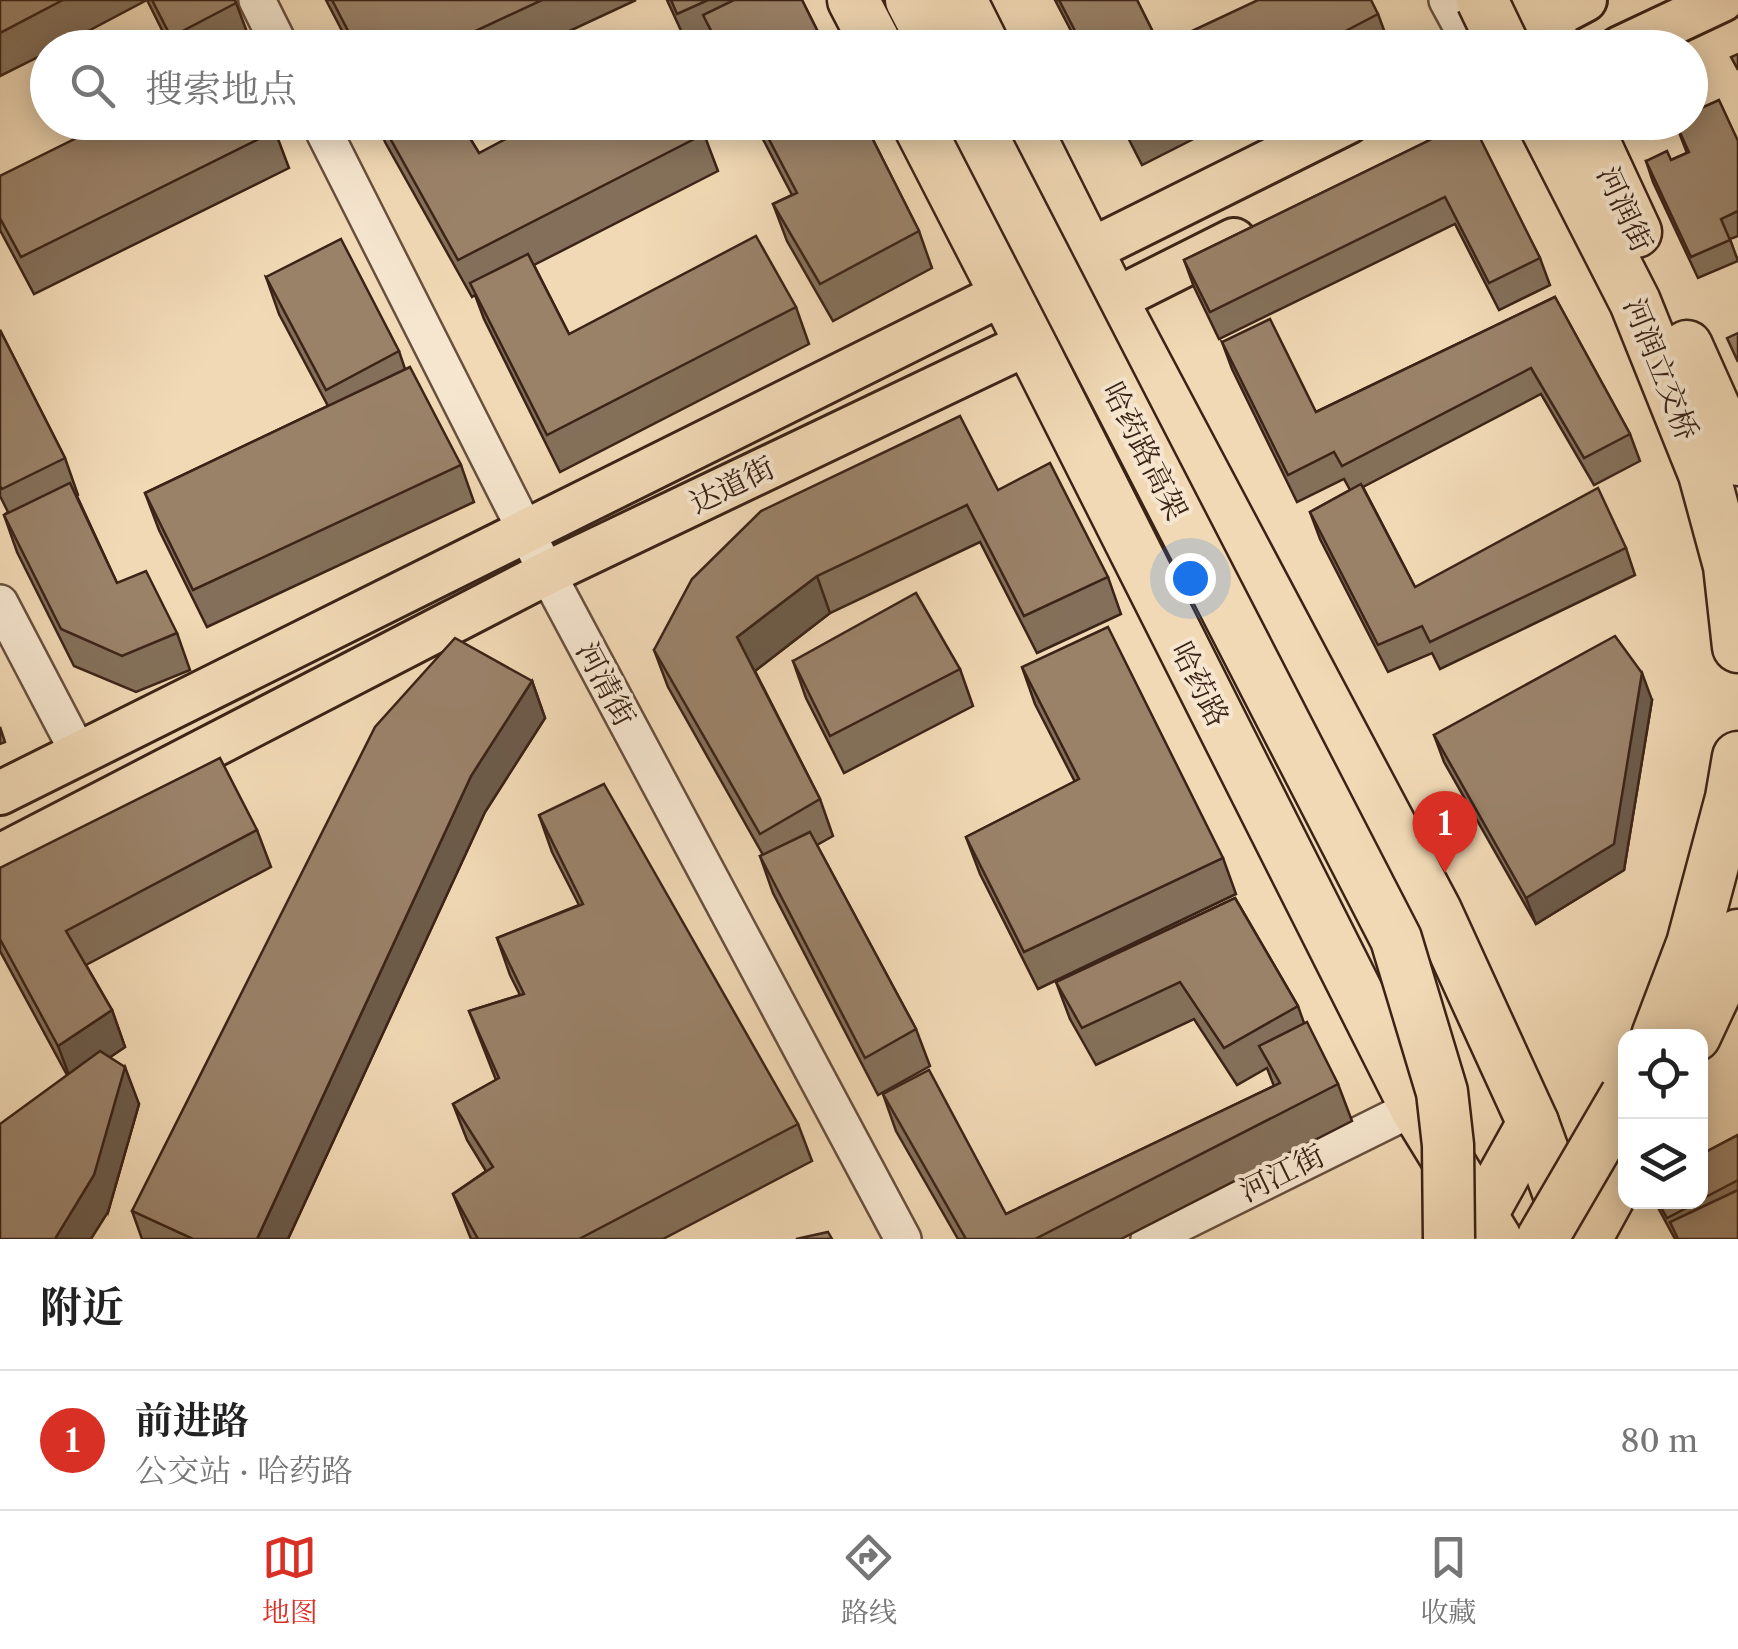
<!DOCTYPE html>
<html lang="zh">
<meta charset="utf-8">
<style>
body{margin:0;font-family:"Libre Caslon Text","Noto Serif SC",serif;background:#f2f2f2;color:#222}
.controls{position:absolute;right:30px;bottom:30px;display:grid;overflow:hidden;border-radius:20px;box-shadow:0 5px 25px #0003}
.controls button{width:90px;height:90px;display:grid;place-items:center;padding:0;border:0;border-bottom:2px solid #e0e0e0;background:#fff;color:#222;font:50px sans-serif}
.you{position:absolute;left:1190px;top:578px;width:35px;height:35px;margin:-25px;border:8px solid #fff;border-radius:50%;background:#1a73e8;box-shadow:0 0 0 15px #1a73e833}
.badge{display:grid;place-items:center;width:65px;height:65px;border-radius:50%;background:#d93025;color:#fff;font-size:32px;font-weight:700}
.pin{position:absolute;translate:-50% -82px;filter:drop-shadow(0 2px 5px #0008)}
.pin::after{content:'';position:absolute;top:52px;width:35px;height:30px;background:inherit;clip-path:polygon(0 0,100% 0,50% 100%)}
.list{margin:0;padding:0;list-style:none}
h2{display:flex;justify-content:space-between;align-items:center;height:130px;margin:0;padding:0 40px;font-size:42px}
h2 small{font-size:32px;font-weight:400;color:#767676}
.list li{display:grid;grid-template-columns:65px 1fr auto;gap:30px;align-items:center;box-sizing:border-box;height:140px;padding:0 40px;border-top:2px solid #e0e0e0}
.list b{display:block;font-size:38px;white-space:nowrap}
.list p{margin:0;font-size:32px;white-space:nowrap;color:#767676}
.list em{font-size:32px;font-style:normal;color:#767676}
.icon{flex:none;width:55px;height:55px;fill:none;stroke:currentColor;stroke-width:2;stroke-linecap:round;stroke-linejoin:round}
.map{position:relative;flex:none;width:1738px;height:1239px;overflow:hidden}
.search{position:absolute;background:#fff;box-shadow:0 5px 25px #0003;left:30px;right:30px;top:30px;height:110px;display:flex;align-items:center;gap:25px;box-sizing:border-box;padding:0 35px;border-radius:55px;color:#767676;font-size:38px}
.sheet{height:270px;background:#fff}
nav{display:flex;justify-content:space-around;align-items:center;box-sizing:border-box;height:140px;border-top:2px solid #e0e0e0;background:#fff;font-size:28px;color:#767676}
nav a{display:grid;justify-items:center;gap:5px}
nav .on{color:#d93025}
.map>svg:first-child{display:block}
.lines{fill:none;stroke-linecap:round;stroke-linejoin:round}
.minor-casing{stroke:#68503e;stroke-width:40}
.major-casing{stroke:#3b2317;stroke-width:48}
.highway-casing{stroke:#3b2317;stroke-width:55}
.minor{stroke:#f6e6cf;stroke-width:35}
.major{stroke:#f1d9b5;stroke-width:42}
.highway{stroke:#f1d9b5;stroke-width:50}
.highway-bridge-casing{stroke:#3b2317;stroke-width:55;stroke-linecap:butt}
.highway-bridge{stroke:#f1d9b5;stroke-width:50}
.wall{fill:#84705a;stroke:#3b2317;stroke-width:2.5}
.shaded-wall{fill:#6c5b4a;stroke:#3b2317;stroke-width:2.5}
.building{fill:#9a8269;stroke:#3b2317;stroke-width:2.5}
.labels{text-anchor:middle;dominant-baseline:central;stroke-width:8;stroke-linejoin:round;paint-order:stroke}
.street-label{font-size:30px;fill:#3b2317;stroke:#f6e6cf}
</style>
<div class="map">
<svg width="1738" height="1239" viewBox="0 0 1738 1239">
<rect width="100%" height="100%" fill="#f1d9b5"/>
<filter id="stains"><feTurbulence type="fractalNoise" baseFrequency=".002" numOctaves="4"/><feColorMatrix values="0 0 0 0 .2 0 0 0 0 .09 0 0 0 0 .02 0 0 0 .5 -.17"/></filter>
<radialGradient id="worn" r=".72"><stop offset=".6" stop-color="#630" stop-opacity="0"/><stop offset="1" stop-color="#630" stop-opacity=".3"/></radialGradient>
<g class="lines">
<g class="minor-casing">
<g id="minor">
<polyline points="257,0 281,48"/>
<polyline points="1447,0 1473,48"/>
<polyline points="319,122 547,573 903,1239"/>
<polyline points="0,603 78,752"/>
<polyline points="1149,1239 1415,1107"/>
</g>
</g>
<g class="major-casing">
<g id="major">
<polyline points="1515,37 1585,0"/>
<polyline points="1620,48 1722,0"/>
<polyline points="0,793 1348,122"/>
<polyline points="0,856 547,573 1029,343 1234,240"/>
</g>
</g>
<g class="highway-casing">
<g id="highway">
<polyline points="853,0 878,48"/>
<polyline points="911,0 936,48"/>
<polyline points="961,0 985,48"/>
<polyline points="1536,0 1556,48"/>
<polyline points="917,122 1005,293 1415,1107 1496,1239"/>
<polyline points="1023,122 1113,302 1436,911 1533,1123 1575,1239"/>
<polyline points="1543,122 1635,302 1704,474 1729,566 1738,647"/>
<polyline points="1585,122 1636,232"/>
<polyline points="1687,346 1738,460"/>
<polyline points="1657,1036 1692,944 1731,798 1738,757"/>
<polyline points="1695,1036 1726,970 1738,935"/>
<polyline points="1470,1236 1533,1123"/>
<polyline points="1586,1239 1626,1166"/>
</g>
</g>
<use href="#minor" class="minor"/>
<use href="#major" class="major"/>
<use href="#highway" class="highway"/>
<g class="highway-bridge-casing">
<g id="highway-bridge">
<polyline points="1482,0 1505,48"/>
<polyline points="975,122 1396,939 1442,1092 1448,1145 1449,1239"/>
<polyline points="1542,1239 1626,1095"/>
</g>
</g>
<use href="#highway-bridge" class="highway-bridge"/>
</g>
<g class="wall">
<polygon points="0,0 235,0 250,40 235,48 171,48 147,0 56,48 48,48 48,52 0,76"/>
<polygon points="326,0 636,0 533,48 351,48"/>
<polygon points="667,0 802,0 826,48 715,48 712,41 698,48 689,48"/>
<polygon points="1055,0 1137,0 1160,46 1378,14 1388,41 1376,48 1080,48"/>
<polygon points="378,122 460,122 479,153 704,134 718,171 534,265 569,334 796,307 809,344 560,472 484,319 475,295 472,297 385,142"/>
<polygon points="754,122 864,122 919,231 932,268 833,321 787,241 773,204 792,195"/>
<polygon points="1120,122 1227,122 1142,165"/>
<polygon points="1467,122 1540,258 1550,285 1499,310 1455,224 1219,339 1194,287 1184,260"/>
<polygon points="1675,122 1738,141 1738,236 1730,239 1738,261 1698,278 1653,182 1646,161 1671,160 1687,153"/>
<polygon points="275,131 289,168 34,294 0,230 0,176"/>
<polygon points="266,277 399,351 405,369 461,465 474,502 207,627 159,530 145,493 328,406 279,314"/>
<polygon points="1555,297 1630,434 1640,461 1594,485 1541,394 1363,487 1415,587 1626,548 1635,575 1440,669 1432,653 1388,672 1320,539 1310,512 1350,490 1344,479 1297,502 1232,369 1222,342 1316,412"/>
<polygon points="0,330 65,458 78,495 77,496 117,583 177,633 190,670 136,692 74,666 17,552 4,515 8,512 0,496"/>
<polygon points="998,490 1108,577 1121,614 1037,653 980,542 830,613 755,671 820,799 833,836 817,845 916,1029 930,1066 878,1095 773,893 760,856 763,855 668,687 654,650"/>
<polygon points="793,661 960,669 973,706 844,773 806,698"/>
<polygon points="1022,667 1223,858 1236,894 1038,989 980,874 966,837 1075,782 1035,704"/>
<polygon points="532,681 545,718 485,812 288,1239 142,1239 132,1211"/>
<polygon points="1652,700 1624,870 1536,924 1444,762 1434,735"/>
<polygon points="0,727 5,742 0,744"/>
<polygon points="539,815 798,1124 812,1161 663,1239 471,1239 453,1194 486,1171 467,1140 453,1104 496,1080 469,1011 520,995 510,975 497,938 579,905 552,852"/>
<polygon points="257,830 271,867 86,965 112,1010 125,1047 110,1057 139,1104 108,1212 67,1075 0,951 0,868"/>
<polygon points="1235,898 1298,1006 1304,1023 1338,1084 1352,1121 1121,1239 958,1239 896,1131 883,1094 1006,1214 1274,1086 1267,1068 1237,1085 1194,1019 1096,1065 1070,1019 1056,982"/>
<polygon points="1738,1135 1738,1239 1675,1239 1655,1202 1700,1202 1700,1155"/>
</g>
<g class="shaded-wall">
<polygon points="817,576 830,613 751,674 737,637"/>
<polygon points="1642,673 1652,700 1624,870 1536,924 1526,898"/>
<polygon points="532,681 545,718 485,812 288,1239 257,1239 471,776"/>
<polygon points="112,1010 125,1047 72,1083 58,1046"/>
<polygon points="125,1067 139,1104 108,1212 91,1239 55,1239"/>
</g>
<g class="building">
<polygon points="0,0 63,0 0,33"/>
<polygon points="152,0 235,0 236,3 171,37"/>
<polygon points="332,0 542,0 439,48 357,48"/>
<polygon points="671,0 708,0 677,14"/>
<polygon points="734,0 802,0 826,48 720,48 703,15"/>
<polygon points="1059,0 1137,0 1160,46 1258,0 1371,0 1378,14 1313,48 1084,48"/>
<polygon points="1738,54 1738,70 1731,57"/>
<polygon points="1719,100 1738,141 1738,211 1721,219 1730,240 1691,257 1646,161 1667,151 1671,160 1689,152 1675,122 1690,122 1690,113"/>
<polygon points="109,122 271,122 275,131 21,257 0,218 0,176"/>
<polygon points="381,122 460,122 479,153 538,122 698,122 704,134 458,260"/>
<polygon points="760,122 864,122 919,231 820,284 773,204 797,193"/>
<polygon points="1124,122 1164,122 1132,138"/>
<polygon points="1467,122 1472,122 1540,258 1489,283 1445,197 1210,312 1184,260"/>
<polygon points="756,236 796,307 547,435 470,283 528,254 569,334"/>
<polygon points="341,239 399,351 326,390 266,277"/>
<polygon points="1555,297 1630,434 1584,458 1531,368 1342,466 1334,452 1288,475 1222,342 1270,319 1316,412"/>
<polygon points="0,330 65,458 2,489 0,486"/>
<polygon points="1738,333 1738,362 1727,338"/>
<polygon points="410,367 461,465 193,590 145,493"/>
<polygon points="960,416 998,490 1050,463 1108,577 1024,616 967,505 817,576 737,637 820,799 760,834 654,650 692,579 761,511"/>
<polygon points="70,483 117,583 146,571 177,633 122,656 61,629 4,515"/>
<polygon points="1361,484 1415,587 1598,488 1626,548 1430,642 1422,626 1378,645 1310,512"/>
<polygon points="916,593 960,669 830,736 793,661"/>
<polygon points="1108,627 1223,858 1024,952 966,837 1079,779 1022,667"/>
<polygon points="1615,636 1642,673 1614,844 1526,898 1434,735"/>
<polygon points="455,638 532,681 471,776 257,1239 193,1239 132,1211 375,727"/>
<polygon points="220,758 257,830 66,931 112,1010 58,1046 0,939 0,868"/>
<polygon points="604,784 798,1124 579,1239 478,1239 453,1194 493,1167 453,1104 499,1078 469,1011 524,994 497,938 583,904 539,815"/>
<polygon points="810,832 916,1029 865,1058 760,856"/>
<polygon points="1235,898 1298,1006 1224,1048 1180,982 1082,1028 1056,982"/>
<polygon points="1307,1022 1338,1084 1035,1239 966,1239 883,1094 929,1070 1006,1214 1280,1083 1259,1046"/>
<polygon points="100,1051 125,1067 94,1175 55,1239 0,1239 0,1124"/>
<polygon points="1738,1135 1738,1180 1700,1200 1700,1155"/>
<polygon points="1738,1190 1738,1239 1678,1239 1670,1222"/>
<polygon points="1658,1202 1698,1202 1667,1218"/>
<polygon points="828,1232 832,1239 796,1239"/>
</g>
<g class="labels">
<g class="street-label">
<text transform="translate(1625 209) rotate(65)">河润街</text>
<text transform="translate(1661 369) rotate(68)">河润立交桥</text>
<text transform="translate(1145 451) rotate(63)">哈药路高架</text>
<text transform="translate(732 485) rotate(-26)">达道街</text>
<text transform="translate(606 684) rotate(62)">河清街</text>
<text transform="translate(1200 684) rotate(63)">哈药路</text>
<text transform="translate(1282 1173) rotate(-26)">河江街</text>
</g>
</g>
<rect width="100%" height="100%" filter="url(#stains)"/>
<rect width="100%" height="100%" fill="url(#worn)"/>
</svg>
<div class="controls">
<button><svg class="icon" aria-label="locate" viewBox="0 0 24 24"><circle cx="12" cy="12" r="6"/><path d="M12 2v4M12 18v4M2 12h4M18 12h4"/></svg></button>
<button><svg class="icon" aria-label="layers" viewBox="0 0 24 24"><path d="M12 4l9 5-9 5-9-5zM3 14l9 5 9-5"/></svg></button>
</div>
<div class="you"></div>
<div class="pin badge" style="left:1445px;top:873px">1</div>
<div class="search"><svg class="icon" aria-label="search" viewBox="0 0 24 24"><circle cx="10" cy="10" r="6"/><path d="M15 15l6 6"/></svg>搜索地点</div>
</div>
<section class="sheet">
<h2>附近<small></small></h2>
<ul class="list">
<li><span class="badge">1</span><div><b>前进路</b><p>公交站 · 哈药路</p></div><em>80 m</em></li>
</ul>
</section>
<nav>
<a class="on"><svg class="icon" aria-label="map" viewBox="0 0 24 24"><path d="M3 6l6-2 6 2 6-2v14l-6 2-6-2-6 2zM9 4v14M15 6v14"/></svg>地图</a>
<a><svg class="icon" aria-label="directions" viewBox="0 0 24 24"><path d="M12 3l9 9-9 9-9-9zM9 14v-3h6M13 9l2 2-2 2"/></svg>路线</a>
<a><svg class="icon" aria-label="saved" viewBox="0 0 24 24"><path d="M7 4h10v16l-5-4-5 4z"/></svg>收藏</a>
</nav>
